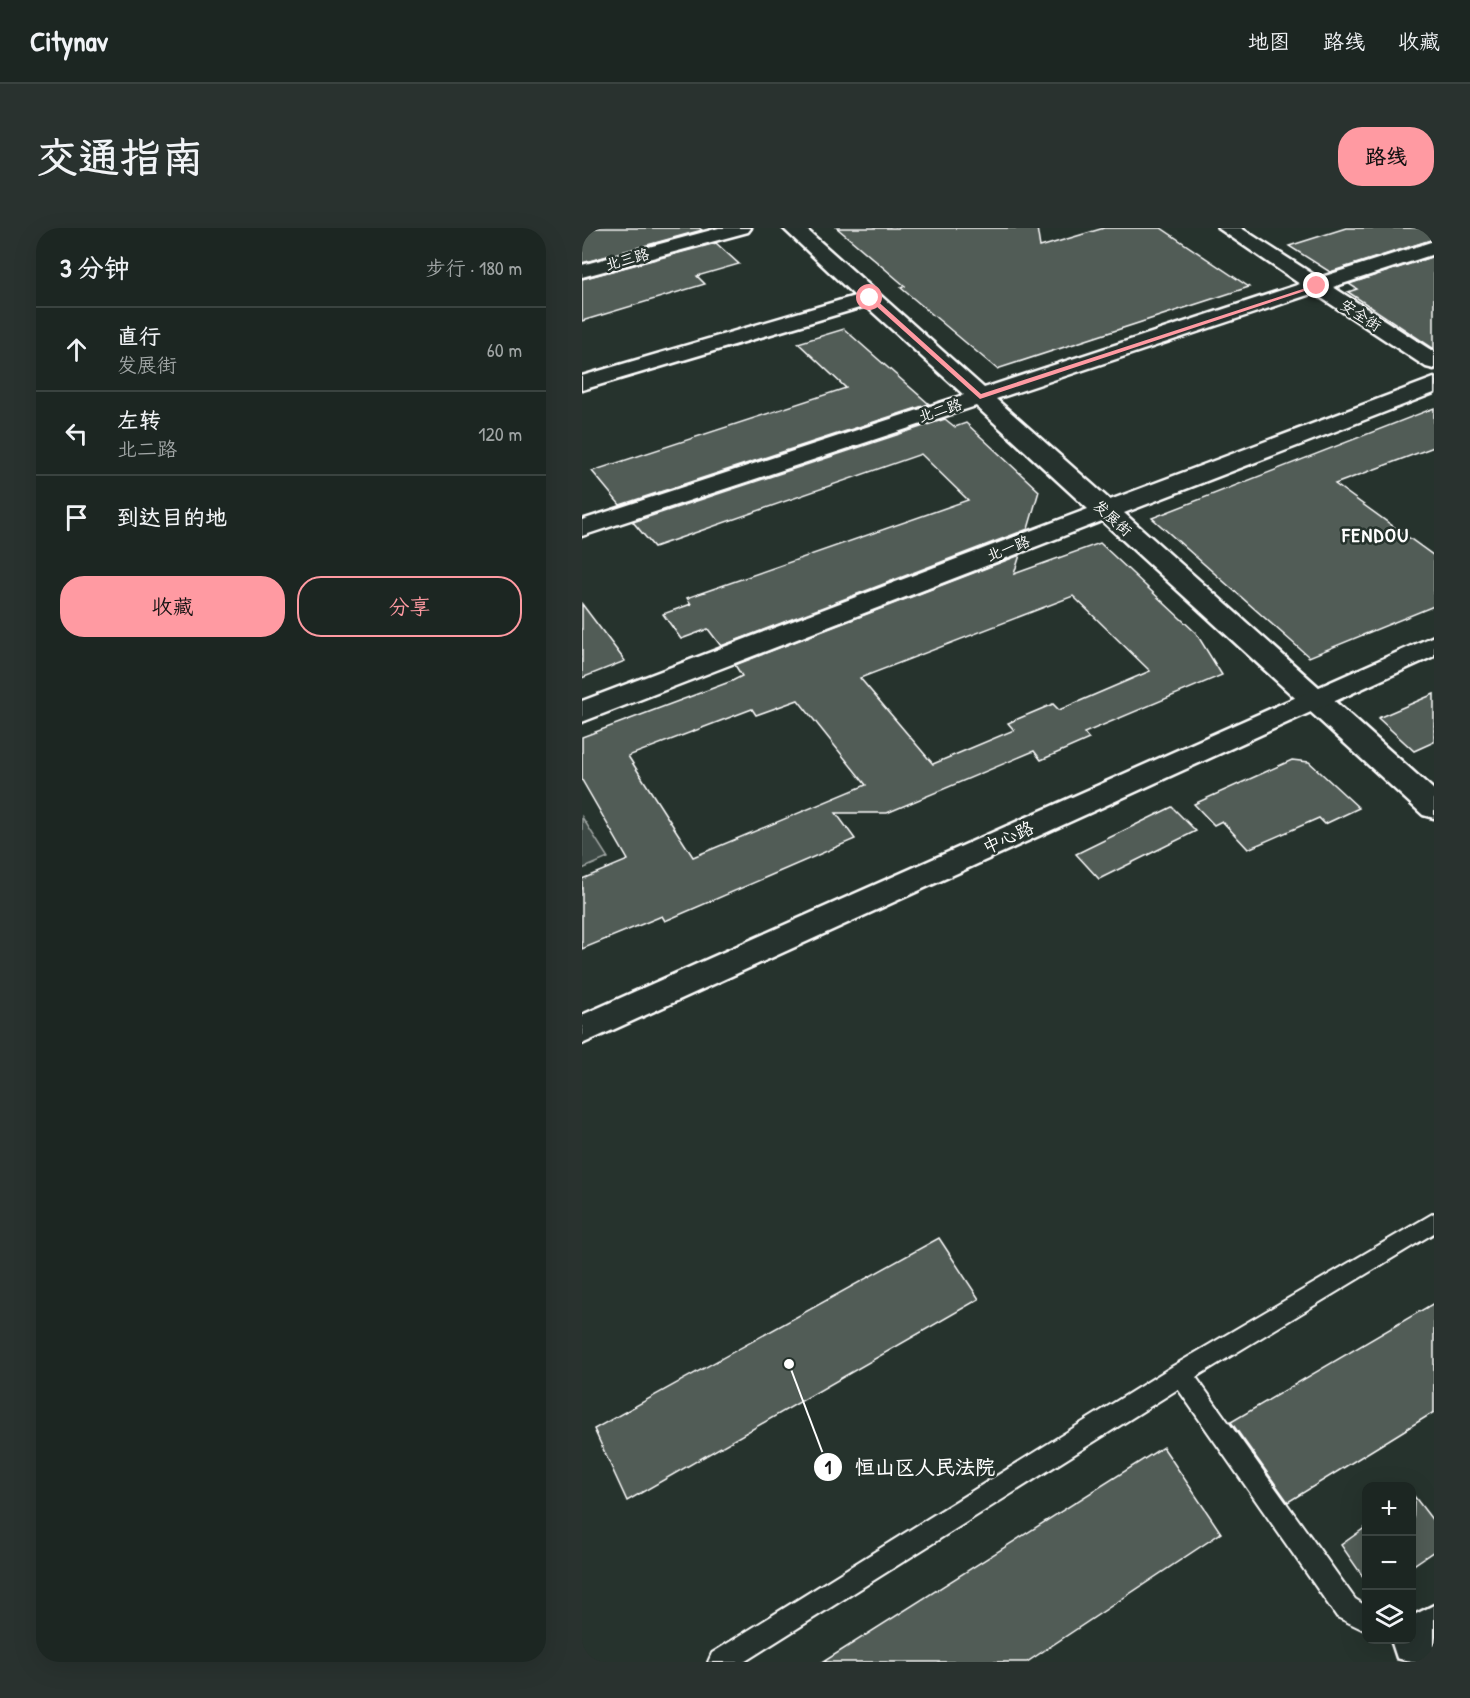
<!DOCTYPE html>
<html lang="zh">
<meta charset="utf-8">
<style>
body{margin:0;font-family:"Patrick Hand","LXGW WenKai TC",sans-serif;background:#29322f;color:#f1f3f6}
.controls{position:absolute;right:18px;bottom:18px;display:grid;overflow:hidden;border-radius:12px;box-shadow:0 6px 24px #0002}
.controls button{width:54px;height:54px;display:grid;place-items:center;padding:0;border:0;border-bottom:2px solid #3a4340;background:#1c2622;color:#f1f3f6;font:30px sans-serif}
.stop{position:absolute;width:18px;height:18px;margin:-14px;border:4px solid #ff9aa2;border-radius:50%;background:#fff}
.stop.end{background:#ff9aa2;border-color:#fff;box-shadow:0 2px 6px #0008}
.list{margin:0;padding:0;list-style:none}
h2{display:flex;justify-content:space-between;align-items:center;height:78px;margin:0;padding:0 24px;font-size:26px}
h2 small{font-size:20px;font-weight:400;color:#a0a5a5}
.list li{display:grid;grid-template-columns:39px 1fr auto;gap:18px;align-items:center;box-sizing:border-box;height:84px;padding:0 24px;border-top:2px solid #3a4340}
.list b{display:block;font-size:22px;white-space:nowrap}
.list p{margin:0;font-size:20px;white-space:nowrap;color:#a0a5a5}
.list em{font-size:20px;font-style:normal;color:#a0a5a5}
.actions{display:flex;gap:12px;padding:18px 24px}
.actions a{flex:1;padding:14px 0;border:2px solid #ff9aa2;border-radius:24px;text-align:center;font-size:21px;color:#ff9aa2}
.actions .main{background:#ff9aa2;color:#111}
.icon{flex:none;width:33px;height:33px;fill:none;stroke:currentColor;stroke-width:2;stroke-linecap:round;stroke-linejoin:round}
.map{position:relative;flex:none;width:852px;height:1434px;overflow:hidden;border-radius:24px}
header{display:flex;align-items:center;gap:36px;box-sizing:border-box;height:84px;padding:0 30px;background:#1c2622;border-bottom:2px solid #3a4340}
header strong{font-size:28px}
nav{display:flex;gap:33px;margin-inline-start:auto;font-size:21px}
.intro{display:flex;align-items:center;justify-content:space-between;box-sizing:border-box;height:144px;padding:0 36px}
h1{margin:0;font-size:42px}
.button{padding:15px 27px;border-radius:24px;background:#ff9aa2;color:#111;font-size:21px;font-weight:700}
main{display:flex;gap:36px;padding:0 36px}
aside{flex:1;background:#1c2622;border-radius:24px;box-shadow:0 6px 24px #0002}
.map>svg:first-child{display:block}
.green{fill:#3e4944;stroke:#9ea4a2;stroke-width:1.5}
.building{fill:#515c57;stroke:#fff;stroke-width:1.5;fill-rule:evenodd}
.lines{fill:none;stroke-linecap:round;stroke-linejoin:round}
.service-casing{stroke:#fff;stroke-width:4}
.minor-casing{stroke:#fff;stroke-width:5}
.tertiary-casing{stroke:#fff;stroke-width:5}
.service{fill:#26332d;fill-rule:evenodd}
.minor{fill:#26332d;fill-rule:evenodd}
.tertiary{fill:#26332d;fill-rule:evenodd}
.route{fill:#ff9aa2}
.labels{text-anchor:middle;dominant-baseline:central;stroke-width:5;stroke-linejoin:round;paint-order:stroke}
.far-street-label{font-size:15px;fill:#fff;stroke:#26332d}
.street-label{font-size:18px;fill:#fff;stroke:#26332d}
.far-district-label{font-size:20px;font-weight:bold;letter-spacing:1.5px;fill:#fff;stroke:#26332d}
.leader{fill:none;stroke:#fff;stroke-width:2}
.callout-dot{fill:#fff;stroke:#26332d;stroke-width:2}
.mark-label{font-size:18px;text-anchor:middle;font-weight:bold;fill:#111}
.callout-label{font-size:20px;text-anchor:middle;font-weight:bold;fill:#fff;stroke:#26332d;stroke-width:5;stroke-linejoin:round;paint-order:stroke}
</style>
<header>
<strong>Citynav</strong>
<nav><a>地图</a><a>路线</a><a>收藏</a></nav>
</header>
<div class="intro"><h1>交通指南</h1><a class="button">路线</a></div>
<main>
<aside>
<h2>3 分钟<small>步行 · 180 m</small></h2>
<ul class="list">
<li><svg class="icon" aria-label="ahead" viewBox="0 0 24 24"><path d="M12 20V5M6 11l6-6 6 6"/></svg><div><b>直行</b><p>发展街</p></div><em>60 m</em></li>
<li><svg class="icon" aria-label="left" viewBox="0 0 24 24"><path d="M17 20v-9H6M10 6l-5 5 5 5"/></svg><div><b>左转</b><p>北二路</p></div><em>120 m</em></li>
<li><svg class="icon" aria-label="arrive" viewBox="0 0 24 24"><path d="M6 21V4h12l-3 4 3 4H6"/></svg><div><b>到达目的地</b></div></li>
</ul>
<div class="actions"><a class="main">收藏</a><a>分享</a></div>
</aside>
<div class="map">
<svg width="852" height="1434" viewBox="0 0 852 1434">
<rect width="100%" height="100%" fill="#26332d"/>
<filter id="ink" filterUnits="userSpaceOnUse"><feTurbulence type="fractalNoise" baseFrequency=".0167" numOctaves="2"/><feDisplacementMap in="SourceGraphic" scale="12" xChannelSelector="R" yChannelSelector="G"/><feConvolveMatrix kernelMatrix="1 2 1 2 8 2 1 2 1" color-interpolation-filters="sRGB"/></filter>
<g filter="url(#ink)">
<polygon class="green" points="0,589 26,630 0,641"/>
<g class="building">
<polygon points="0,0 117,0 120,2 0,35"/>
<polygon points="255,0 455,0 458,19 522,0 579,0 667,59 415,141 319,60 323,58"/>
<polygon points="764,0 852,0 852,11 748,44 707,18"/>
<polygon points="134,15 157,36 115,48 123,56 0,93 0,51"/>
<polygon points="852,28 852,121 766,64 775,61 767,56"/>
<polygon points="262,101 347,176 38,277 10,243 264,160 216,115"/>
<polygon points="852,180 852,219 753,256 852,328 852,378 727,429 570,290"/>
<polygon points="363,191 373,199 384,195 457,263 446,301 139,418 126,401 99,411 81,386 109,376 105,370 386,272 339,226 72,319 51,294"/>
<path d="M518,315L614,405L640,447L502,505L507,511L459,532L452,523L305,585H254L273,611L83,693L80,688L0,721V651L46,632L0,552V509L150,453L160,448L153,437L438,327L432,346ZM491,368L568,443L477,482L471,476L426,495L432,502L351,536L278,450ZM216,472L284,557L111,629L46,528L170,481L174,487Z"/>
<polygon points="0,376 43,433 0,450"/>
<polygon points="852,466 852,514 832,523 796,490"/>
<polygon points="710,532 727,534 777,580 743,596 737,590 666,621 640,593 632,597 612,576"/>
<polygon points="590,579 614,603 517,651 494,626"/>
<polygon points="357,1010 397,1071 45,1273 12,1201"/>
<polygon points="852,1075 852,1184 706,1274 649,1194"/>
<polygon points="581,1219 639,1305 445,1434 241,1434"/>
<polygon points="832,1268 852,1294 852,1323 830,1338"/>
<polygon points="784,1299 784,1353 759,1317"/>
</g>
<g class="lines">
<g class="service-casing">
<g id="service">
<polygon points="852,985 852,1005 614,1149 773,1371 784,1378 784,1403 755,1389 596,1161 162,1434 126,1434 130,1425 591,1138"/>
<polygon points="830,1401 852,1420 852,1434 830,1434 816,1421 813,1412 830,1412"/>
</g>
</g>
<g class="minor-casing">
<g id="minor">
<polygon points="137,0 169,0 166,4 0,49 0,37"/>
<polygon points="201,0 223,0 402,160 718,56 636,0 659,0 737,50 852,13 852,26 751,59 852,124 852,141 844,139 732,65 414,171 528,272 852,150 852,165 542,285 852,562 852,590 841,587 520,293 0,494 0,473 506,281 394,178 0,308 0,292 382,167 284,78 0,162 0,148 273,68"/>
<path d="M852,1377V1427C840,1434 828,1434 815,1430L809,1412H830V1388Z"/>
</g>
</g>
<g class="tertiary-casing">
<polygon id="tertiary" points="852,408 852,428 0,816 0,787"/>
</g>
<use href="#service" class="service"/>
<use href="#minor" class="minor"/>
<use href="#tertiary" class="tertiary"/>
</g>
</g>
<polygon class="route" points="733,57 738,58 398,171 285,70 291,69 399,166"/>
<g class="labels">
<g class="far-street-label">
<text transform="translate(45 31) rotate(-15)">北三路</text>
<text transform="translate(779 87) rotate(33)">安全街</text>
<text transform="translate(358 182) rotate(-18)">北二路</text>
<text transform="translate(531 290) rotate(42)">发展街</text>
<text transform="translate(426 320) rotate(-21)">北一路</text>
</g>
<g class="street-label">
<text transform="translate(426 609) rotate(-24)">中心路</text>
</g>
<g class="far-district-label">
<text x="794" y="306">FENDOU</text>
</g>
</g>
<path class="leader" d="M207 1136L246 1239"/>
<g class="callout-dot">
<circle cx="207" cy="1136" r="6"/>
<circle cx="246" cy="1239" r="15"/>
</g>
<g class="mark-label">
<text x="246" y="1246">1</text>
</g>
<g class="callout-label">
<text x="343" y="1246">恒山区人民法院</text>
</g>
</svg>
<div class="controls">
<button>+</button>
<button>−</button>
<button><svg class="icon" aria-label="layers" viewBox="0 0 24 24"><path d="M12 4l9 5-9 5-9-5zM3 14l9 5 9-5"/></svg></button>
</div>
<div class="stop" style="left:288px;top:70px"></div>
<div class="stop end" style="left:735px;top:58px"></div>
</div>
</main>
